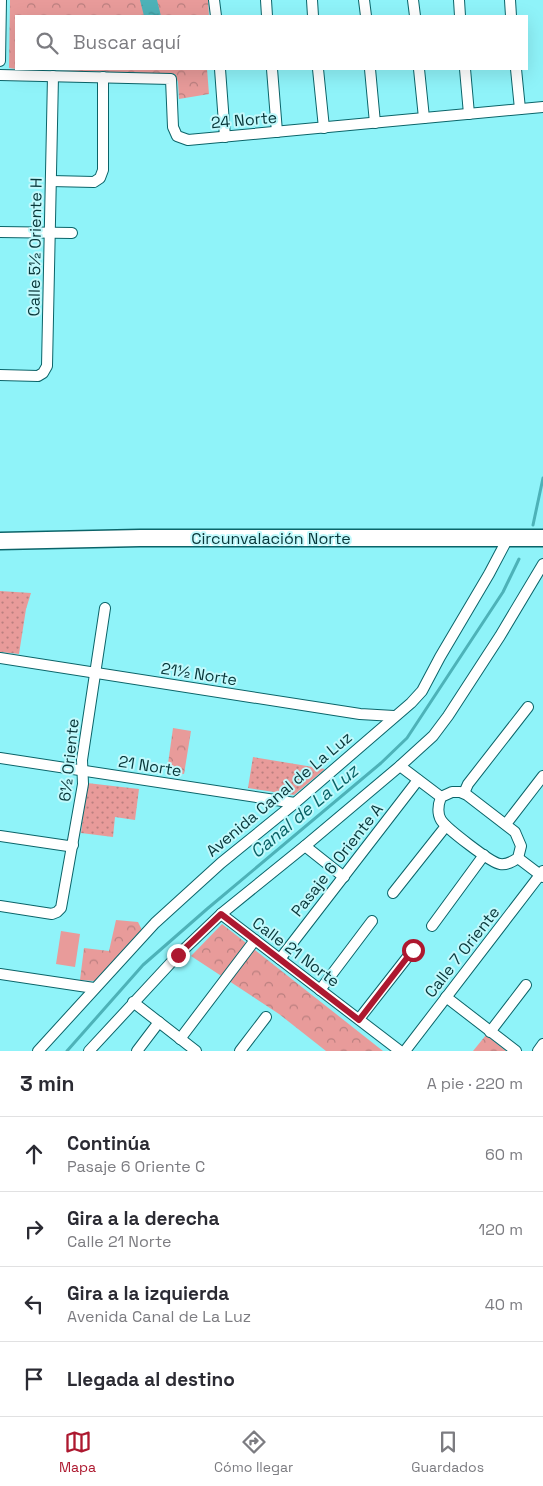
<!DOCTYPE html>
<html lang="es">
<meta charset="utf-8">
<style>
body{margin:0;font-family:"Space Grotesk",sans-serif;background:#f2f2f3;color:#2b2b33}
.stop{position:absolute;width:15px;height:15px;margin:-11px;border:4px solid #ad182f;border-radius:50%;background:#fff}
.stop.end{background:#ad182f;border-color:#fff;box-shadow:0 1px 5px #0008}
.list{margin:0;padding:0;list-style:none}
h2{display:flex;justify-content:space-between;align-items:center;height:65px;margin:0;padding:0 20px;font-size:21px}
h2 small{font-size:16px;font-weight:400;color:#7c7c81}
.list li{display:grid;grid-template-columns:32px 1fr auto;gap:15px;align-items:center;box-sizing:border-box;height:75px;padding:0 20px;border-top:1px solid #e1e1e2}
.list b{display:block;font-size:19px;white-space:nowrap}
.list p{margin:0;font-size:16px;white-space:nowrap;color:#7c7c81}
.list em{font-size:16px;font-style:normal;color:#7c7c81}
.icon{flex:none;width:28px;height:28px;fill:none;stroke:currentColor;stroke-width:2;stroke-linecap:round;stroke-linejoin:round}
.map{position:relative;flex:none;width:543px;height:1051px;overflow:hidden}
.search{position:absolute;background:#fff;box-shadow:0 5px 20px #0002;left:15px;right:15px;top:15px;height:55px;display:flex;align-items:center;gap:12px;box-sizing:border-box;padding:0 18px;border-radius:0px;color:#7c7c81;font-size:19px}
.sheet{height:365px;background:#fff}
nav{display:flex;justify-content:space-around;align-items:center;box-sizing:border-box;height:70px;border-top:1px solid #e1e1e2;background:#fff;font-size:14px;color:#7c7c81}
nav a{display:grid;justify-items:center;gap:2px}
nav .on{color:#ad182f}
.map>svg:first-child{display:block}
.grass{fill:url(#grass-dots)}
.park{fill:url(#park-crowns)}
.pitch{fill:#e89b9a}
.water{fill:url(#water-ripples)}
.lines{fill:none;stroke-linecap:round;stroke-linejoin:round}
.stream{stroke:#4db2b8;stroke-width:3}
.street-casing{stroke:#0b6469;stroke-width:12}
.primary-casing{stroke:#0b6469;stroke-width:19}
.street{stroke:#fff;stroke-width:10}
.primary{stroke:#fff;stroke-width:16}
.route{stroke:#ad182f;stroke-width:6}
.labels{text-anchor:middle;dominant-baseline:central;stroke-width:4;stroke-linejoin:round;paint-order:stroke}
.street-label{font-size:16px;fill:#083639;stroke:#c1f9fc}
.water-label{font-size:18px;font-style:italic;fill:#086165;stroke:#c1f9fc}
</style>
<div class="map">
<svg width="543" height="1051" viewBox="0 0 543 1051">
<defs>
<pattern id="grass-dots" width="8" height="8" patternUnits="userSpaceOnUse" patternTransform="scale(1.25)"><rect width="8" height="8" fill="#e89b9a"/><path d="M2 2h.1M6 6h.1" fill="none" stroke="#ba7f7f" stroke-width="1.8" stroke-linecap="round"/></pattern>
<pattern id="park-crowns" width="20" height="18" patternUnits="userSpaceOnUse" patternTransform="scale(1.25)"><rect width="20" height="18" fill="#e89b9a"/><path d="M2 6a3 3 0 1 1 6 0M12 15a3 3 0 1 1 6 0" fill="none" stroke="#ba7f7f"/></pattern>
<pattern id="water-ripples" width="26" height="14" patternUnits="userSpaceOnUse" patternTransform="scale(1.25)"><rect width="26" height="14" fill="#4db2b8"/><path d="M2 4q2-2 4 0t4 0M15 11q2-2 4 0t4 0" fill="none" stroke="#3e9297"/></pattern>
</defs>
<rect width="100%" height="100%" fill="#8ff3f9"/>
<g class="grass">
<polygon points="0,591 31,593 26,609 19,654 0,652"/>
<polygon points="253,757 325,769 294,795 248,788"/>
<polygon points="87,783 139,789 135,820 115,817 113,837 81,833"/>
</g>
<g class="park">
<polygon points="10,0 208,0 209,16 16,16 16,69 9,68"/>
<polygon points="20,69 207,69 209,94 179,99 178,82 175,74"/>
<polygon points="173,728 191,731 184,774 167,771"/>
<polygon points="116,920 138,922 142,930 95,981 80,980 84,948 109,951"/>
<polygon points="222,924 383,1051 326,1051 279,1014 191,956"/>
<polygon points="486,1035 506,1051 473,1051"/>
</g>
<polygon class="pitch" points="61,931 80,934 75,967 56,964"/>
<polygon class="water" points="140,0 157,0 161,16 144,16"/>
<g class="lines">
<g class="stream">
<polyline points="533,525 543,478"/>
<polyline points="67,1051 143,965 207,909 381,763 407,738 503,592 519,559"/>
</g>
<g class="street-casing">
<g id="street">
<polyline points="214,0 216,16"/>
<polyline points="266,0 267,16"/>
<polyline points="312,0 313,16"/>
<polyline points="364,0 366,16"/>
<polyline points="413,0 415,16"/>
<polyline points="459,0 460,16"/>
<polyline points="510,0 511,16"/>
<polyline points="0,61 1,0"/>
<polyline points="220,69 225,137"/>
<polyline points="272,69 277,132"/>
<polyline points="318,69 324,128"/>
<polyline points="370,69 375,123"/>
<polyline points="419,69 424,118"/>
<polyline points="465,69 469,114"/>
<polyline points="516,69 520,109"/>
<polyline points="0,75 171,79 173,127 177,136 188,140 543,107"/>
<polyline points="51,181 94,182 100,178 103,170 103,77"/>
<polyline points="0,232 72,233"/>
<polyline points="0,375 38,376 43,373 47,366 53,76"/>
<polyline points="0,658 360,714 394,716"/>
<polyline points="0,758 295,803"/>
<polyline points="400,766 441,797"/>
<path d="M452,792H460L467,795L515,832L521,846L518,858C512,862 507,865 500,864C491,863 446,828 441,820C437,813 438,805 441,797Z"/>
<polyline points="464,793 468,784 528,707"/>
<polyline points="506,824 543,776"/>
<polyline points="0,836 68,846 73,845"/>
<polyline points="305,846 344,877"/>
<polyline points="518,858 543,877"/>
<polyline points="393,893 446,826"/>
<polyline points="0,906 52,914 57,912 61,908 83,784 82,760 105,608"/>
<polyline points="221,914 400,1051"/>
<polyline points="432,926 484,855"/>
<polyline points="280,959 418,780"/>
<polyline points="0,974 94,988"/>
<polyline points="320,990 372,921"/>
<polyline points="446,997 516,1051"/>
<polyline points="133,1002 196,1051"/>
<polyline points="359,1019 413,950"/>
<polyline points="490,1032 526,985"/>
<polyline points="180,1039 255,940"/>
<polyline points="38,1051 155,923 221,863 295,803 411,703 422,691 440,657 489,574 508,538"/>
<polyline points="89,1051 178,955 221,914 305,846 400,766 433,736 448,716 500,636 543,564"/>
<polyline points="137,1051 159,1022"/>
<polyline points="240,1051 266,1017"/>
<polyline points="405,1051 543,871"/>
<polyline points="538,1051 543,1044"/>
</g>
</g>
<g class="primary-casing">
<polyline id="primary" points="0,541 140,538 543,538"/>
</g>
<use href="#street" class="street"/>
<use href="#primary" class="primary"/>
</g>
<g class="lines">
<polyline class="route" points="178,955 221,914 359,1020 413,950"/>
</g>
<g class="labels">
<g class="street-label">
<text transform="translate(244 120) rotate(-5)">24 Norte</text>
<text transform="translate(35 247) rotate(-89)">Calle 5½ Oriente H</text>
<text x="271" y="538">Circunvalación Norte</text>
<text transform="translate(199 674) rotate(9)">21½ Norte</text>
<text transform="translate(69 760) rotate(-84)">6½ Oriente</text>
<text transform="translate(150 766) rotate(9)">21 Norte</text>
<text transform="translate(279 794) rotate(-40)">Avenida Canal de La Luz</text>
<text transform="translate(337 860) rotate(-52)">Pasaje 6 Oriente A</text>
<text transform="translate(296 952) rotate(37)">Calle 21 Norte</text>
<text transform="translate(462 952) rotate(-52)">Calle 7 Oriente</text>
</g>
<g class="water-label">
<text transform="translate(304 811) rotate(-40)">Canal de La Luz</text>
</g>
</g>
</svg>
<div class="stop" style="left:413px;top:950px"></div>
<div class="stop end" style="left:178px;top:955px"></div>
<div class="search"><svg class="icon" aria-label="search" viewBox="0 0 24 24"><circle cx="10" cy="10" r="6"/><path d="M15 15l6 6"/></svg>Buscar aquí</div>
</div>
<section class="sheet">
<h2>3 min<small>A pie · 220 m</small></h2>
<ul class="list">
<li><svg class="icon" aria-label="ahead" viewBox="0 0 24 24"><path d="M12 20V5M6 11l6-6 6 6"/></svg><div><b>Continúa</b><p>Pasaje 6 Oriente C</p></div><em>60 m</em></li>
<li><svg class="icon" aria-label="right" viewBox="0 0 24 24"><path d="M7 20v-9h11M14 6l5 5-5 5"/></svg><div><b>Gira a la derecha</b><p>Calle 21 Norte</p></div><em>120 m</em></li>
<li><svg class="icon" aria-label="left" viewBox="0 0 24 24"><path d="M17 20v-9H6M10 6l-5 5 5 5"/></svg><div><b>Gira a la izquierda</b><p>Avenida Canal de La Luz</p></div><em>40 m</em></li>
<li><svg class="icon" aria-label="arrive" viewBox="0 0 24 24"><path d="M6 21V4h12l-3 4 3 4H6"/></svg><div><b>Llegada al destino</b></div></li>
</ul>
</section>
<nav>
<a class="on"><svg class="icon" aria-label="map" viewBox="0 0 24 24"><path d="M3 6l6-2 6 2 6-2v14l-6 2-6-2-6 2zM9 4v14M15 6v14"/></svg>Mapa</a>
<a><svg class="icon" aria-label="directions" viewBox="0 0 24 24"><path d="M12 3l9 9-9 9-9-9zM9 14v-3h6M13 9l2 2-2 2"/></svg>Cómo llegar</a>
<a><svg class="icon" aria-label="saved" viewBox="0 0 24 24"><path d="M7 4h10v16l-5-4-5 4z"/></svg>Guardados</a>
</nav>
